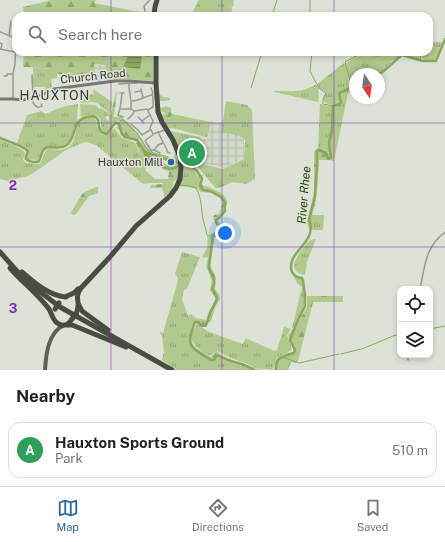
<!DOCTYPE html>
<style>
body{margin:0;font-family:"Public Sans",sans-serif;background:#f2f2f2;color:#202124}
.controls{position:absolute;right:12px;bottom:12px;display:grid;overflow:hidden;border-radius:8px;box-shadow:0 2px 6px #0003}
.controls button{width:36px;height:36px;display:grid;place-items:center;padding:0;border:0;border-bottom:1px solid #e0e0e0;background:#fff;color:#202124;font:20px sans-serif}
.compass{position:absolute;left:349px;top:68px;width:36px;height:36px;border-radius:50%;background:#fff;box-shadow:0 2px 6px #0003;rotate:167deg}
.you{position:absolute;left:225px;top:233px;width:14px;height:14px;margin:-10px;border:3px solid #fff;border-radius:50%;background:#1a73e8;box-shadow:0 0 0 6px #1a73e833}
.badge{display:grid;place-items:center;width:26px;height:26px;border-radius:50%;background:#29679e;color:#fff;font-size:13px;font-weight:700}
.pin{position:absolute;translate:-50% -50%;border:2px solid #fff;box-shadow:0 1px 4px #0006}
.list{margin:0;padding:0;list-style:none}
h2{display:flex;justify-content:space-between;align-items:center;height:52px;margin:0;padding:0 16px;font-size:17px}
h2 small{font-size:13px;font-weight:400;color:#757577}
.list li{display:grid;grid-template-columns:26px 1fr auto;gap:12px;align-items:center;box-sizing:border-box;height:56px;margin:0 8px 8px;padding:0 8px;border:1px solid #e0e0e0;border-radius:12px}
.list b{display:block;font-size:15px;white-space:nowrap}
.list p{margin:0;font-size:13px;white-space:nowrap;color:#757577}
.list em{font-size:13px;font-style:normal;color:#757577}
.icon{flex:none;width:22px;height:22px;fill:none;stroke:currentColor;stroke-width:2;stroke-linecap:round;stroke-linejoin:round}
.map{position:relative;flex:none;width:445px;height:370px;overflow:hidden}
.search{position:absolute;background:#fff;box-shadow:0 2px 6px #0003;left:12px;right:12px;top:12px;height:44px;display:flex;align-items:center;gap:10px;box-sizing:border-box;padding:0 14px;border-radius:12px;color:#757577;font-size:15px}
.sheet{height:116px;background:#fff}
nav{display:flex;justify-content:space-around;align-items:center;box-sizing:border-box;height:56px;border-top:1px solid #e0e0e0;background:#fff;font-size:11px;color:#757577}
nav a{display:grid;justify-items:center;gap:2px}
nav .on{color:#29679e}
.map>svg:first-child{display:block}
.industrial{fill:url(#industrial-grid)}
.grass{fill:url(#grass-tufts)}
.forest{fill:url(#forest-firs)}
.water{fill:url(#water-rules)}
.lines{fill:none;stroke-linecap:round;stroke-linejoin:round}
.stream{stroke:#8aa75e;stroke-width:1}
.river{stroke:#8aa75e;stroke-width:2.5}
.street{stroke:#989a95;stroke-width:1.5}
.secondary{stroke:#757971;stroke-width:3}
.primary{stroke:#5d6158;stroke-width:4}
.highway{stroke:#484d42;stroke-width:5}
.highway-bridge{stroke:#484d42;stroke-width:5}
.grid{fill:none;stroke:#7b2cbf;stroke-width:1;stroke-opacity:0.55}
.poi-dot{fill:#29679e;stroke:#dce2d5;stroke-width:1.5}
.labels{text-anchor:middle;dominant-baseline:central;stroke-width:3;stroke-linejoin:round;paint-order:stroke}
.street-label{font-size:11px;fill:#363934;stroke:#dce2d5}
.poi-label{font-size:11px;fill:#363934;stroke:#dce2d5;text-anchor:end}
.water-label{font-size:12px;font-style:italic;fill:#2e4009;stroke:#dce2d5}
.quarter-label{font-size:13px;letter-spacing:1px;fill:#363934;stroke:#dce2d5}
.grid-label{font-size:13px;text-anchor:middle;font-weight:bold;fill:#7b2cbf;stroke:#dce2d5;stroke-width:3;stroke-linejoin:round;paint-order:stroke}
</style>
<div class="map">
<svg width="445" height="370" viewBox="0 0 445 370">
<defs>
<pattern id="industrial-grid" width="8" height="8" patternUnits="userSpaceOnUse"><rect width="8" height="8" fill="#d0d9c5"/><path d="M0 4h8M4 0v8" fill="none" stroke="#b3bbaa"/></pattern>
<pattern id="grass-tufts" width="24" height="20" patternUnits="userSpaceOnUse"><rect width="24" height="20" fill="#b1c98e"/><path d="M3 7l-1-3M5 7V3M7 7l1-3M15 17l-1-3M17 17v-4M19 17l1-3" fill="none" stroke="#91a475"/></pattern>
<pattern id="forest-firs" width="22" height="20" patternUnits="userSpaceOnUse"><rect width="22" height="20" fill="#b1c98e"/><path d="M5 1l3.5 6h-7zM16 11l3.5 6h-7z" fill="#91a475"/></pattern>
<pattern id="water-rules" width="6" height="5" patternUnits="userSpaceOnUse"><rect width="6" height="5" fill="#8aa75e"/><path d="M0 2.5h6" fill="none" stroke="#72894e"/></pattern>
</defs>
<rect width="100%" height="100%" fill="#dce2d5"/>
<g class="industrial">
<polygon points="94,64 105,65 106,73 113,73 113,80 96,83"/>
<polygon points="211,121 222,123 221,133 238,135 244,140 244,158 224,168 201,163 205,146 203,144 199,136 207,140"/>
</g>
<g class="grass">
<polygon points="199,0 234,0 233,7 222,4 232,7 231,16 195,16 191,15"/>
<path d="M429,42H440L442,43L435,61L424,60L421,56L418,59L402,55L392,61L382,72L378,74H355V83L351,87L346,64C362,47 407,52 429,52Z"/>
<polygon points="344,63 346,67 350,88 338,92 338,95 341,101 340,103 333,104 332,105 326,103 323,100 326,92 319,88 317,84"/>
<polygon points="33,68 57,69 57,78 51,79 52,87 45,90 45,87 33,87"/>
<path d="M316,84L319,89C317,93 320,97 318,102L274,92V91C289,91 304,93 316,84Z"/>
<path d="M355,86V91L348,93L334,161L330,160L332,157L328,146L330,152L328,153L325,150L318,148L320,104C328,106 337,109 342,102L341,97L340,95V93L352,88Z"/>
<polygon points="93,89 112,102 110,114 106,110 103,109 99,104 94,102 81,103 79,96 94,94"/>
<path d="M226,101L247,105L252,110L255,179L246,184L233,182L219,188H216L211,183L194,162L223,169L244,159L245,140C237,133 231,134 221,133Z"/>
<path d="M78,104L77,118L78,120C73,129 73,144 61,146C56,148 50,146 45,147L41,152L38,160L27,159L26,157L29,150L17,143L27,115L41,111L46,114C57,108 65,106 78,104Z"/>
<path d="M80,104L95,105L107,115L105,118L110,122L106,130H102C101,127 101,122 100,119C96,112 87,115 81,117Z"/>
<polygon points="172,114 211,122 207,138 199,135 172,128 173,125 170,119"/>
<path d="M93,117C99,122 96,130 102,135H108L113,129H115C123,141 123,137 135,143C140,151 138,162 150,162L145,170L155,179H172V181C166,184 151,182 143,184L96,145L86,142L82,143L66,150L42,167L36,171L28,176L8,181L0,179V140L14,145L25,152L23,160L26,163L40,164L46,150L48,149C53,149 59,151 64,149C79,145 72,129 81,121C84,118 89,118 93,117Z"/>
<polygon points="170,131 200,137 204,146 201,163 183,159 169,132"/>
<path d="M186,166C192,168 195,171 198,177C193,179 189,181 188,187L179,186L183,167Z"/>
<polygon points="314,190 317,191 315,205 312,215 324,215 323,230 309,230 307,221 313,197"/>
<path d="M316,239L307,262L305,274L304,275C283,270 301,251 308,242L311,240Z"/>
<path d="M182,252L200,257L187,289L184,290L182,299L188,316L191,314L196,318L187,334L190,345L198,352L214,362L218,357L234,364L249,367L252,370H177L162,360C164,353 164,351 163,344C162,337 163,336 159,331L163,333L177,284L178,278L175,274Z"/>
<polygon points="294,277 301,278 303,279 305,303 293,328 292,328 302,287 297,283"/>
<path d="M197,324L209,332L243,344L245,339H247L275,351L277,350L284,327L291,329L287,335L292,349L290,351L277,358L273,369L272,370L254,368L248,364L231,358L217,351C216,351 212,355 212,355C204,357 194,344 191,339V335Z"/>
</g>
<g class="forest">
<polygon points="52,0 96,0 94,3 139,12 140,16 24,16 23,7"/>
<polygon points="24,52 153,52 153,81 127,79 113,80 113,73 107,73 105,65 94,64 95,74 71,76 57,74 56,69 23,67"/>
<path d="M116,91L117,92L114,117C117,117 119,116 121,117C127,120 137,132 140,137V138H141C151,156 153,153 172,158L173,159L169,161L166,159L163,160L152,155H151L152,157C160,158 161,162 167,165C169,165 171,165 173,166L175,152C180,160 181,172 177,180L173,182C174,189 170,193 164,197V194L162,188H150L151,185L162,184L165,182H170L172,181V179L168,180L169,171C163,171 162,168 158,165C153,163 146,163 142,160C138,155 140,147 135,142L141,144L139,139L136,140L122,135L119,130L116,128L121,123L120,121L117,122L113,123L110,130L107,133H103L101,130V128L105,129L107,126H109L108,122L109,117L108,116H105L104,112L100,111V108L111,114Z"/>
<polygon points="159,94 163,97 170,98 170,100 163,101 160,101 160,108 164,107 165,106 171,108 171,112 172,114 170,119 173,124 173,127 172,128 168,129 162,115 165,114 165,113 160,111"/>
<polygon points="330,145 332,157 330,160 319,160 317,191 314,190 314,151 318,148 325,150 329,153 330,152 328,146"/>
<path d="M204,174C202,178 200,184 204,187L206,186C212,189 226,193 227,201C228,203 226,205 226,207C225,214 223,217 217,219L218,222L224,225V228L223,231L214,238L210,265L216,278L215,289L219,294L220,299C215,306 212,314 211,322H209L206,327H202L196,323C195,326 192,331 191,335C188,345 203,353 211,357L213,356L216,351C224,357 244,366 253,368C256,369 259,369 263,370H252L249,367L234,364L218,357L214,362C206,358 194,352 189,344C188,341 187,337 186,334L194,320L196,318L206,320L208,314L216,298L210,290L212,281L206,266L208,258L205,257L204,258L202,257C208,248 208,246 207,235C213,234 215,233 217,227L213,218L214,215L219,214L220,212L223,201L218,196L213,193L201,192L198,189L188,187C189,179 198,177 204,174Z"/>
<polygon points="96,187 98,187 98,193 89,196 76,214 74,215 73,215 71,213 73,209 79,199 83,193"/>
<path d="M307,296H343V302H313L298,361L296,363L291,362L288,370H274C277,358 281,354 293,352C294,347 289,341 288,335L291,332L292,329L293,330L295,328L307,307Z"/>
</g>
<path class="water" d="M131,52L140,53C143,58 141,63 140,69L123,67L129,54Z"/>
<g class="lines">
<g class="stream">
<polyline points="310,0 310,16"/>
<polyline points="272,16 277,0"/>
<polyline points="312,52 310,71 316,83"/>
<polyline points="420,60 422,52"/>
<polyline points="317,84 320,89 326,93 323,99 323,104 333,106"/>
<polyline points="251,88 262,52"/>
<polyline points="352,88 345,62 354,57 367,52"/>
<polyline points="119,124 121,120 123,120 137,133 147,149 154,153 168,157"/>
<path d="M180,185L190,186L196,188C202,198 201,209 203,219C204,224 206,229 207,235"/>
<polyline points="430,329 445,326"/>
<polyline points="362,349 393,336 400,334"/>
<polyline points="341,354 361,349"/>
<polyline points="282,357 299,363 339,354"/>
</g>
<g class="river">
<path d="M379,74C388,69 394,61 402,55L423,61H436L445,39"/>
<path d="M0,138C9,142 20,144 28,151L26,156V159C29,162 36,163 39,161L43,150L47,147C53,147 60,149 65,146C77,140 71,120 87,117C89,117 91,116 93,116C104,119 93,132 107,134C111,130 111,126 116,123L119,124L122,134L125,137L137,140L144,151L148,153L171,161L189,165L197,171L202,179L200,186L203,190L210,191L221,197L224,201L225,211L220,217L216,220C216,225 219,225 223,227V230L213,237L209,266C209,272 215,277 214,283C214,285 213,287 212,289C221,301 215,301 210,313C209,317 208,321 206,325L202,326L198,322H195C185,347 190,347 211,360H214L217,355C219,356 221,357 223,358C233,363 245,363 254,370"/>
<path d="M144,151C145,153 145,156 147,157C149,160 153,161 155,162C162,167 172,173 179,165V163"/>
<path d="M276,370C276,367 276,362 278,360C281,356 290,354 294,353L295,350L290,340L297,322L305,306V296L303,280L302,278C297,277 295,277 292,272C287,258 302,249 308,238C311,233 312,225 309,220L315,196L317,165V151L319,150L326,153L328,159L331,158L329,142C334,132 332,116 333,106L340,104L341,102L339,93L351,88L355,85"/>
</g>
<g class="street">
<polyline points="145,11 144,6 150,0"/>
<polyline points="0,32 15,38"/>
<polyline points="9,35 11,21"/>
<polyline points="0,43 2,44 1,49"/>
<polyline points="0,49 15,52"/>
<polyline points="32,75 33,98"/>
<polyline points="4,76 7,76 7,74 13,74"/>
<path d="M129,81C128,91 132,97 131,108"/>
<polyline points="119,84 137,83"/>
<polyline points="151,88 153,93 152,95"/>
<polyline points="141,89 143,98"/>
<polyline points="135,92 141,91"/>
<polyline points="120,93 124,93"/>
<path d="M122,93C121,100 121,108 118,115L123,117"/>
<path d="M31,98C33,103 36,110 42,106L41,104"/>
<polyline points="13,99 13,74 15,64 16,35"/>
<path d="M132,101C139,101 145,96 152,95L153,96V107L148,110"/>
<polyline points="120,109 131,109 134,111 147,109 153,121 150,128 153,134 165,130"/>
<polyline points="138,117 144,123"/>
<polyline points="128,119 133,114 134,111"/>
<polyline points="142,121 150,115"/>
<polyline points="131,124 138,130 142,135 150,130"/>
<polyline points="158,132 167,150 167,152 170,153"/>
<polyline points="153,135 147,139 145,141 151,150 154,150 158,145 163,143"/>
<polyline points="154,150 160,153"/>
<path d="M420,289C425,266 425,247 445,232"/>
<polyline points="408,360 408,355"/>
</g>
<polyline class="secondary" points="0,99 13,99 23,100 40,96 54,89 115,81 129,81 156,83"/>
<path class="primary" d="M45,370C46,354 48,333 64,325"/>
<g class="highway">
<polyline points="154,16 155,7 157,0"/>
<polyline points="0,252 16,270 30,284 60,307 172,370"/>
<path d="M10,268C22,282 38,294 49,309C52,314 53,322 59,324C64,327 69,324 72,319"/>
<path d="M22,272C34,282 49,296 66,297"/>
<polyline points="67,296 74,293 78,289"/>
<polyline points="79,305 82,311 108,330"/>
<path d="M76,314C82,302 73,299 81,288L109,258L136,226L170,196L176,188L180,179L181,167L180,157L173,140L162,122L158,112L156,83V52"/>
<polyline points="67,325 72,325 82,329 126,347"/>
</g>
<g class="highway-bridge">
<polyline points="55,309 59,303"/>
<polyline points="72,319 76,314"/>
</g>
</g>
<path class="grid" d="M111,0V16M222,0V16M334,0V16M111,52V370M222,52V370M334,52V370M0,123H445M0,247H445"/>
<circle class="poi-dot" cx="171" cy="162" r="4"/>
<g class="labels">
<g class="street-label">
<text transform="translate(93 76) rotate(-6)">Church Road</text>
</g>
<g class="poi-label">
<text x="163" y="162">Hauxton Mill</text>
</g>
<g class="water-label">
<text transform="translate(304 195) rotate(-85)">River Rhee</text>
</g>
<g class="quarter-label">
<text x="55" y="95">HAUXTON</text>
</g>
</g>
<g class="grid-label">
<text x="13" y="190">2</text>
<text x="13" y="313">3</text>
</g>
</svg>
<div class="controls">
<button><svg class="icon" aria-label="locate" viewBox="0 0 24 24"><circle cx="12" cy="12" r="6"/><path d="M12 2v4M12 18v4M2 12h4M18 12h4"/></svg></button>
<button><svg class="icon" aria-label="layers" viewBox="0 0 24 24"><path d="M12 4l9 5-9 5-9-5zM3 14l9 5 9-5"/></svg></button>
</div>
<svg class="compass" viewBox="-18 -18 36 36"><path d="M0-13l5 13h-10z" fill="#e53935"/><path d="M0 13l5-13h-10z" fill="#757577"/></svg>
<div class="you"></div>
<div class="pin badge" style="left:192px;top:153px;background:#2e9e5b">A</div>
<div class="search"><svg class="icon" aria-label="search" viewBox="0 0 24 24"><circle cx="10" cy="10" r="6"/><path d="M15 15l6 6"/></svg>Search here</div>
</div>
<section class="sheet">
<h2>Nearby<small></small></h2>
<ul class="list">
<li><span class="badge" style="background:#2e9e5b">A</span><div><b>Hauxton Sports Ground</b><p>Park</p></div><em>510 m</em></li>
</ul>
</section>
<nav>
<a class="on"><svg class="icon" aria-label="map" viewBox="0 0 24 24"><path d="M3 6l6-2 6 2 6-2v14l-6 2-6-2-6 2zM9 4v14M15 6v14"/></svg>Map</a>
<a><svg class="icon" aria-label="directions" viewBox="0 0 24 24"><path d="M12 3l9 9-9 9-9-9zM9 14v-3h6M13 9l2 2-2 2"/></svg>Directions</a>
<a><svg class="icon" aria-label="saved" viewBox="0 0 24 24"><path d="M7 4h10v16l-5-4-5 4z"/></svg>Saved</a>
</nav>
